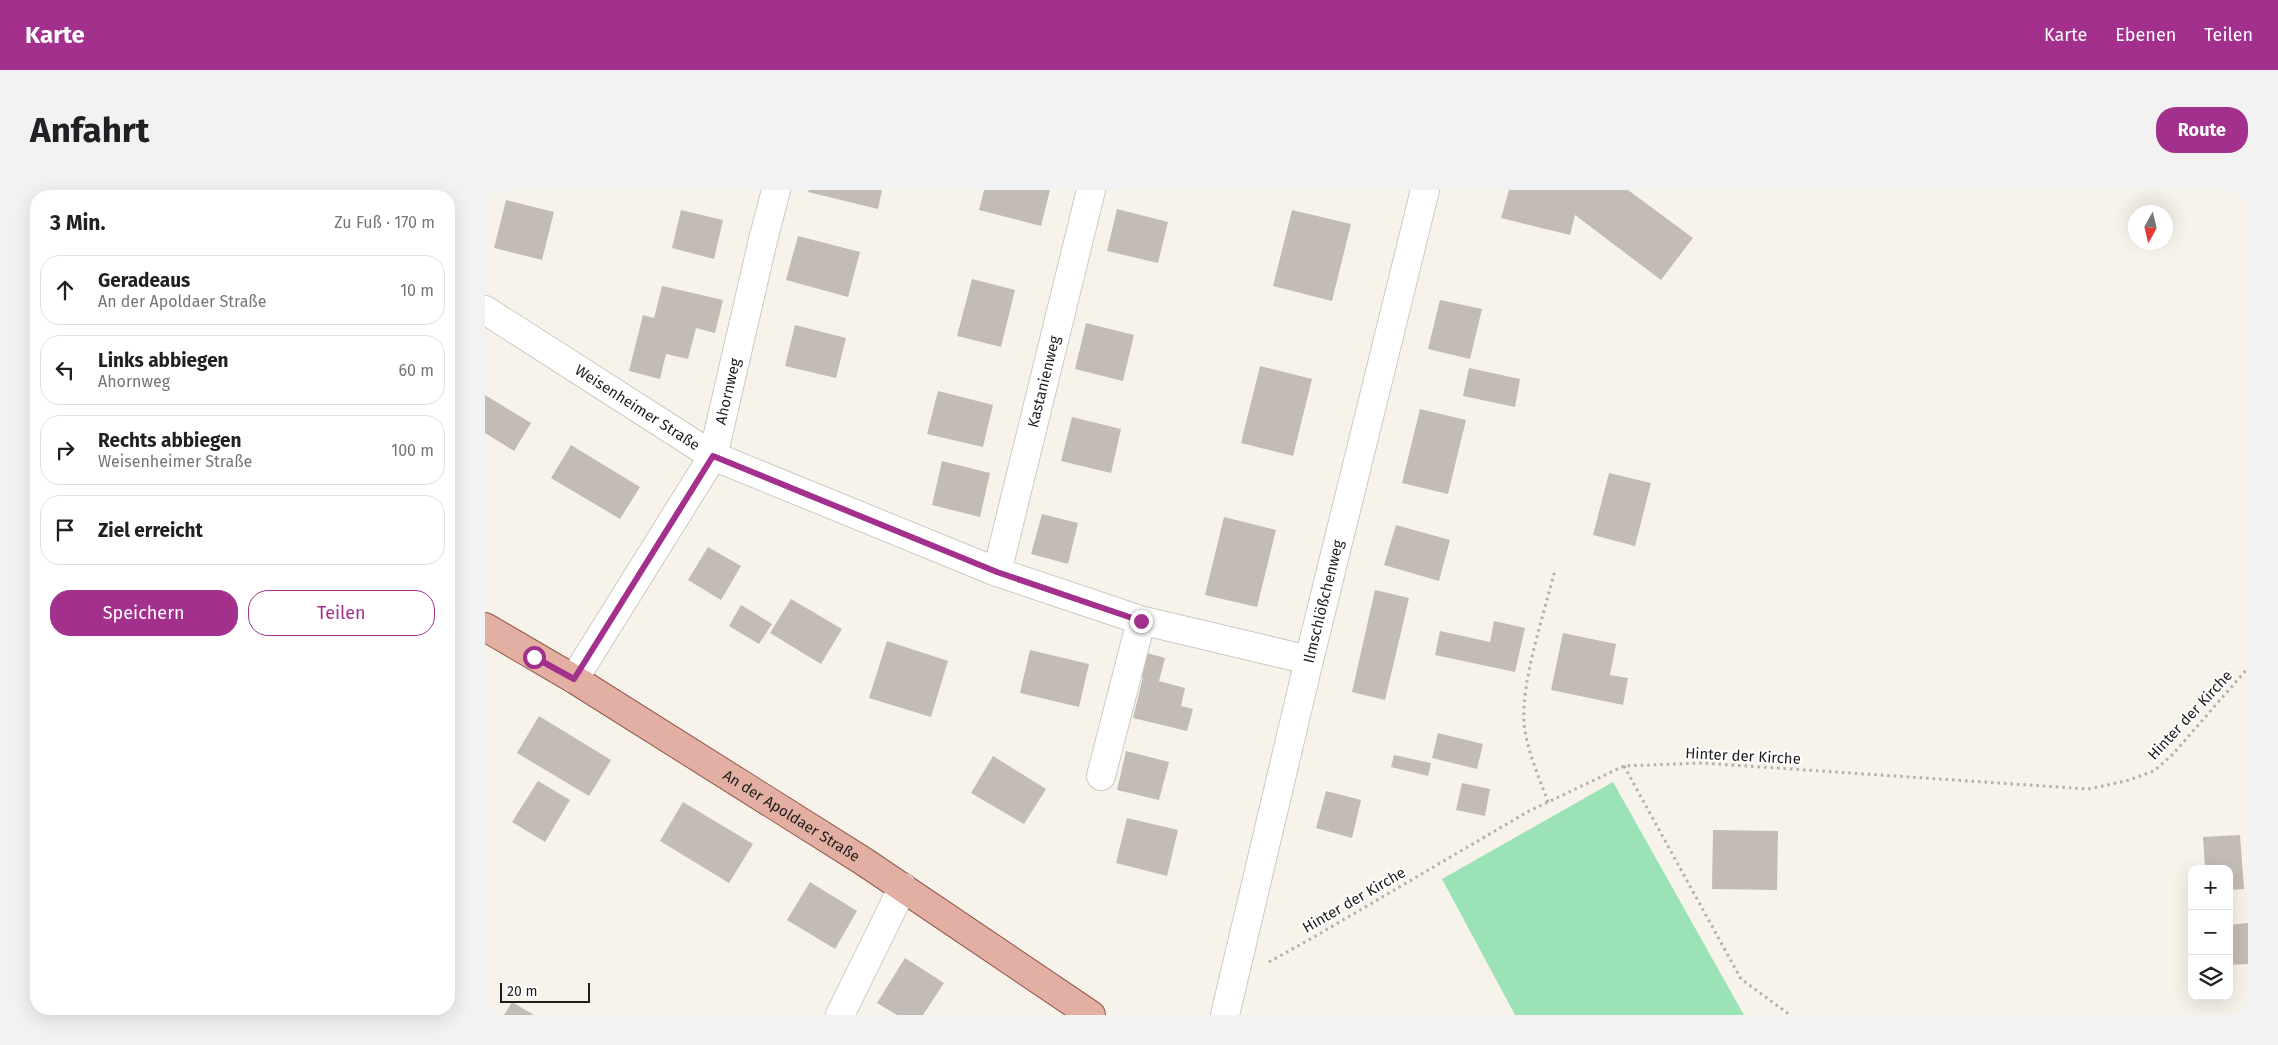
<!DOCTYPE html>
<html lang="de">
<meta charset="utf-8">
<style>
body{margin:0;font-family:"Fira Sans",sans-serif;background:#f2f2f2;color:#202124}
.controls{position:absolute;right:15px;bottom:15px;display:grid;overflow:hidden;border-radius:10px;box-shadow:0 5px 20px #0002}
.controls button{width:45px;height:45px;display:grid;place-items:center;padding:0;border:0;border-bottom:1px solid #e0e0e0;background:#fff;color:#202124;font:25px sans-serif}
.compass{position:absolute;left:1643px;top:15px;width:45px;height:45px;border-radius:50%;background:#fff;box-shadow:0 5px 20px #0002;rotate:188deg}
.scale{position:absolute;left:15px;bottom:12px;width:90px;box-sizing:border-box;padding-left:5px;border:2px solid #1f1d1b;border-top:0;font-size:14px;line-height:18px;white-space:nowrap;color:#1f1d1b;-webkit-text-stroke:4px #fff;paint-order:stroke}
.stop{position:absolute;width:15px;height:15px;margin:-11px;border:4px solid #a2308c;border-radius:50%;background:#fff}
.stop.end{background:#a2308c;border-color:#fff;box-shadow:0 1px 5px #0008}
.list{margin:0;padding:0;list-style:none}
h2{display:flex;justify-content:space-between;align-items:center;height:65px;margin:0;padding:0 20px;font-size:21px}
h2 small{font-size:16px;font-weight:400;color:#757577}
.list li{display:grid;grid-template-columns:32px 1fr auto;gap:15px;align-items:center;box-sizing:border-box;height:70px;margin:0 10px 10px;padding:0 10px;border:1px solid #e0e0e0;border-radius:20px}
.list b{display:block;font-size:19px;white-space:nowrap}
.list p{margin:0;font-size:16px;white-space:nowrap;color:#757577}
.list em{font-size:16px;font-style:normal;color:#757577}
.actions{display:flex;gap:10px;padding:15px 20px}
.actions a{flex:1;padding:11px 0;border:1px solid #a2308c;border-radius:20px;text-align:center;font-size:18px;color:#a2308c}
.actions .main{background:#a2308c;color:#fff}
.icon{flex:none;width:28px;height:28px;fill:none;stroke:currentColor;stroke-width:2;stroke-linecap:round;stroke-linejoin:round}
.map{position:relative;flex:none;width:1763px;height:825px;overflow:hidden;border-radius:20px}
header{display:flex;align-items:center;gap:30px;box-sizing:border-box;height:70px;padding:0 25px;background:#a2308c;color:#fff}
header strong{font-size:24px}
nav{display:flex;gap:28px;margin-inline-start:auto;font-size:18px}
.intro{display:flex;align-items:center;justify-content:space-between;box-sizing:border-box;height:120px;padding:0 30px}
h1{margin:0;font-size:35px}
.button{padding:12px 22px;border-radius:20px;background:#a2308c;color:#fff;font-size:18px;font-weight:700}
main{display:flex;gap:30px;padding:0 30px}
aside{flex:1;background:#fff;border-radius:20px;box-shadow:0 5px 20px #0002}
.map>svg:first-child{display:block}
.green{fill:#9be3b7}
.building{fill:#c3bcb6}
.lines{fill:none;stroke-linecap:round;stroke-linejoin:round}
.minor-casing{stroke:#cdcac2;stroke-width:30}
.major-casing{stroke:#91594a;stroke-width:30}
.path{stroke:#b3afa9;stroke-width:3;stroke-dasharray:2.5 4;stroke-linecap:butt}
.minor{stroke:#fff;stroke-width:28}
.major{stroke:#e2afa2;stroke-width:28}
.route{stroke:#a2308c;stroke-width:6}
.labels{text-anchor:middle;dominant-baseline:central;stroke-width:4;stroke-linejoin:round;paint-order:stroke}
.street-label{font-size:15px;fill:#1f1d1b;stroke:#fff}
</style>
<header>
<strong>Karte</strong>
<nav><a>Karte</a><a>Ebenen</a><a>Teilen</a></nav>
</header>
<div class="intro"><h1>Anfahrt</h1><a class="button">Route</a></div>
<main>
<aside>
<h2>3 Min.<small>Zu Fuß · 170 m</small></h2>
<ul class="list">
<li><svg class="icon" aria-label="ahead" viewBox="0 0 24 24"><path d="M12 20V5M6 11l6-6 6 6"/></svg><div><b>Geradeaus</b><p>An der Apoldaer Straße</p></div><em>10 m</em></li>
<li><svg class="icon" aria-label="left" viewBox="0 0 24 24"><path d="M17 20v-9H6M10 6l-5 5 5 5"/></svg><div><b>Links abbiegen</b><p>Ahornweg</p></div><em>60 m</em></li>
<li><svg class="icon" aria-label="right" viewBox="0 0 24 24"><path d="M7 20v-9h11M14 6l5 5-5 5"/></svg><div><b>Rechts abbiegen</b><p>Weisenheimer Straße</p></div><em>100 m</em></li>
<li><svg class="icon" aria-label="arrive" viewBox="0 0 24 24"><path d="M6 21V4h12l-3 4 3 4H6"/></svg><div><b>Ziel erreicht</b></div></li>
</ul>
<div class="actions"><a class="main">Speichern</a><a>Teilen</a></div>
</aside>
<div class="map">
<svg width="1763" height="825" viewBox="0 0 1763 825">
<rect width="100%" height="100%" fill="#f7f3eb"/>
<polygon class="green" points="1128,592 1259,825 1030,825 957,689"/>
<g class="building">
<polygon points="324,0 397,0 393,19 323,2"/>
<polygon points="499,0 565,0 556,36 494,20"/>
<polygon points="1024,0 1143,0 1208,48 1176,90 1090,25 1085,45 1016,28"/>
<polygon points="21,10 69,22 57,70 9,58"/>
<polygon points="632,19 683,32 673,73 622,61"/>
<polygon points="196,20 238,30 229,69 187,58"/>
<polygon points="807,20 866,34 847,111 788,96"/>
<polygon points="313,46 375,62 363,107 301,90"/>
<polygon points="487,89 530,100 516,157 472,146"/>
<polygon points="177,96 238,110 230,143 211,138 203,169 181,164 175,189 144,181 158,125 169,128"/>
<polygon points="955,110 997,119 985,169 943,159"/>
<polygon points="601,133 649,145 638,191 590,179"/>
<polygon points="310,135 361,148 351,188 300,176"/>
<polygon points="775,176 827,189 808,266 756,253"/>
<polygon points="984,178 1035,189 1030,217 978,206"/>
<polygon points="453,201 508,215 498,257 442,244"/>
<polygon points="0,205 46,233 29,261 0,243"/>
<polygon points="935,219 981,230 963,304 917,293"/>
<polygon points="587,227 636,239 626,283 576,271"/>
<polygon points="86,255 155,297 135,329 66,288"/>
<polygon points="457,271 505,283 495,327 447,315"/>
<polygon points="1124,283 1166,293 1150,356 1108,345"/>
<polygon points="557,324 593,333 583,374 546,364"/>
<polygon points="739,327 791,340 772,417 720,405"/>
<polygon points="911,335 965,350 954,391 899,375"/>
<polygon points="223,357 256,376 236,410 203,390"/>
<polygon points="890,400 924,408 900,510 867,502"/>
<polygon points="306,409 357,439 336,474 285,443"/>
<polygon points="256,415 287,434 274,454 244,436"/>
<polygon points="1009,431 1040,438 1030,482 950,465 955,441 1005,452"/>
<polygon points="1078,443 1131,454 1125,485 1143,488 1138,515 1066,500"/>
<polygon points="402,451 463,471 446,527 384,508"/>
<polygon points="545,460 604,474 594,517 535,503"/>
<polygon points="655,461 680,468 674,491 700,498 696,516 708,519 702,541 648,528 658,487 649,485"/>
<polygon points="54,526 126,570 104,606 32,563"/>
<polygon points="953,543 998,554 992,579 947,568"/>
<polygon points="641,561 684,572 674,610 632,600"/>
<polygon points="909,565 946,573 943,586 906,577"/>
<polygon points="508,566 561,599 539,634 486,603"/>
<polygon points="53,591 85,610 60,652 27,632"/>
<polygon points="977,593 1005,599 1000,626 971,620"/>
<polygon points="841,601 876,610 867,648 831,638"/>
<polygon points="198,612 268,654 244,693 175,651"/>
<polygon points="642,628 693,640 682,686 631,673"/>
<polygon points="1228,640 1293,641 1292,700 1227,699"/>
<polygon points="1755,645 1759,699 1744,700 1744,679 1720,679 1718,647"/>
<polygon points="325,692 372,721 350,759 302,730"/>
<polygon points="1763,733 1763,774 1744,775 1744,735"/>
<polygon points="420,768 459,793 438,825 412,825 392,813"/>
<polygon points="27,812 49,825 19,825"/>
</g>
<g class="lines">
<g class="minor-casing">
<g id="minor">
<path id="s1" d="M0,120L228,266L512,382L655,430L824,470"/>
<path id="s2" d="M512,382L606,0"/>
<path id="s3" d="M89,489L228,266L278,50L291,0"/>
<polyline points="616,586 656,431"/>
<polyline points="355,825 418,697"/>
<path id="s4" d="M740,825L824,470L940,0"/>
</g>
</g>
<g class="major-casing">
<g id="major">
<path id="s5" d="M0,437L89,489L378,671L606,825"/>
</g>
</g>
<g class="path">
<polyline points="1139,576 1256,789 1305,825"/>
<path d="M1063,612C1054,587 1042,561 1039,534C1036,491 1059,424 1070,380"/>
<polyline points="784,772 829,747 1044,621 1139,576 1217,573 1603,599 1641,591 1669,581 1688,564 1763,478"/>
</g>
<use href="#minor" class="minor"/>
<use href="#major" class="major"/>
</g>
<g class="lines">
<polyline class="route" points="49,467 89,489 228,266 512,382 656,431"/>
</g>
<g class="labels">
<g class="street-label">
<text stroke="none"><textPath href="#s2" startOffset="196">Kastanienweg</textPath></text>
<text stroke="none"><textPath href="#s3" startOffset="329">Ahornweg</textPath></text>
<text stroke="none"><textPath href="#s1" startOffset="181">Weisenheimer Straße</textPath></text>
<text stroke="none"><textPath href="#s4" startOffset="425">Ilmschlößchenweg</textPath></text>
<text transform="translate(1705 525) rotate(-47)">Hinter der Kirche</text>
<text transform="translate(1258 566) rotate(3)">Hinter der Kirche</text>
<text stroke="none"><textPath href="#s5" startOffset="360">An der Apoldaer Straße</textPath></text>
<text transform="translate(869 710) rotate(-30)">Hinter der Kirche</text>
</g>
</g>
</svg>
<div class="controls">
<button>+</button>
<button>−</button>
<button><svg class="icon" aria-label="layers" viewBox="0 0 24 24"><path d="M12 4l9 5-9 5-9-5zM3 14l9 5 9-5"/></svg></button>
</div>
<svg class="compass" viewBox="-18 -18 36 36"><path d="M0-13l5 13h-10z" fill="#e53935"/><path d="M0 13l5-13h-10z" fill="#757577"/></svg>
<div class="scale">20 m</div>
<div class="stop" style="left:49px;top:467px"></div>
<div class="stop end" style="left:656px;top:431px"></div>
</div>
</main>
